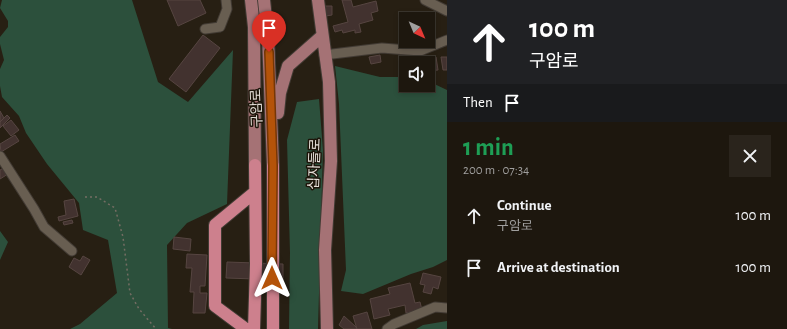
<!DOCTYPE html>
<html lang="en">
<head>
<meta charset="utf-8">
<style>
  body { margin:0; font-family:"Alegreya Sans","Noto Sans KR",sans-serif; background:#2a241c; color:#f1f3f6; height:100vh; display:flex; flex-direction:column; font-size:15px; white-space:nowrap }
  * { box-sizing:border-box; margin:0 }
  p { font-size:13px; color:#a09f9e }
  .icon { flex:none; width:22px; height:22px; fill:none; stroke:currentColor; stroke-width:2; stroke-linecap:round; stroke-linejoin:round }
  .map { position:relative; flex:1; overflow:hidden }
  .side { display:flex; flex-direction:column; background:#1d170e; width:340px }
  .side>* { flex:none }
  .top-card { background:#202124; color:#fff; overflow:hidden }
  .needle { width:26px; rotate:136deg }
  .buttons { position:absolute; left:399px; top:12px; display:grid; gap:8px }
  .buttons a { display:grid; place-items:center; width:36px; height:36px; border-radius:0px; background:#1d170e; box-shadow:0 2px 6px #0003,0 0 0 1px #3b362e; font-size:20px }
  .pin { position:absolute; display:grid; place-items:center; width:34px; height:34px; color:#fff; margin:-41px -17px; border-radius:50% 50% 50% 0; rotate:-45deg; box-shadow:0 0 4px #0007 }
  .pin .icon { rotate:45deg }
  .me { position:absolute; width:44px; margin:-22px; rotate:0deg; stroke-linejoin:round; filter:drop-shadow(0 0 3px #0008) }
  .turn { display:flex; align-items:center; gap:14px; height:84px; padding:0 16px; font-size:18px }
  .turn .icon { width:52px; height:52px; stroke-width:2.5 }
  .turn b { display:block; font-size:28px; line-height:34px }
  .then { display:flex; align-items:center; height:38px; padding:0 16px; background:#0003; gap:8px; font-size:15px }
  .round { display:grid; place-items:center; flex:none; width:42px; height:42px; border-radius:0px; background:#2a241c }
  .headline { display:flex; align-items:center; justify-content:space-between; height:68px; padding:0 16px }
  h1 { font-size:24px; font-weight:600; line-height:30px; color:#1e9e55 }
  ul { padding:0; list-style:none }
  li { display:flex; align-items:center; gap:12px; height:52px; padding:0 16px }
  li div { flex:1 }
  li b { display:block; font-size:15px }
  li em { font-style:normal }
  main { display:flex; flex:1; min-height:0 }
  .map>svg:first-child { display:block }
</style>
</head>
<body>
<main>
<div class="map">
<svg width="447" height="329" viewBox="0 0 447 329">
  <rect width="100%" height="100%" fill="#271f13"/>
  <path fill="#2c503c" d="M2 0H132L158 82 188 102 233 50 227 204 187 223 167 245 168 328 172 329H70L80 324 117 293 108 240 83 230 79 203 47 164 26 133 19 116 2 97 0 86V69L4 60 0 44V37L8 27V21L0 8Z
    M335 66 380 77H406V85H428V81L447 90V260L433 267 411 274 363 294 341 291 346 270 339 104Z
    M319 99 323 150 318 329H289L290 253 287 140 297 102Z
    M0 231 8 242 0 260Z
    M447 321V329H416L423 325Z"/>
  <path fill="#42322f" stroke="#564541" d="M167 0H200L206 13 178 26Z
    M342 0H351L353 7 376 1 378 11 371 13 373 20 359 24 361 32 355 33V30L343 33 342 30 335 32 333 26 348 22Z
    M325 6H332V15L326 16Z
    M203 35 220 48 186 92 169 79Z
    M380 55 381 62 371 64 369 57Z
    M436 57 438 70 429 71 428 58Z
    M441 57H447V70H443Z
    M0 111 4 118 0 122Z
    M7 115 10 118 0 128V122Z
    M11 120 19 130 11 136 3 126Z
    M15 135 19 141 1 152 0 144Z
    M4 168 8 174 0 179V170Z
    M74 199 78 216 59 221 58 217 66 215 64 201Z
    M72 220 73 223 64 225 63 222Z
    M174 237 191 239 190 251 173 249Z
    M187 254 207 255 205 286H200V293H207L205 313H193L194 292H190L192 268H186Z
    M83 256 90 260 81 275 69 267 74 258 80 261Z
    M227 262 283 264V280L226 278Z
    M423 273 441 277 438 289 433 287 431 294 423 292 425 285 420 284Z
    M410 283 415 303 420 302 422 310 406 313 405 305 388 309 390 315 374 319 370 299 390 294 388 288Z
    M367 312 372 329H357L353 316Z
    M344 316 356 327 357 329H344L339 325Z"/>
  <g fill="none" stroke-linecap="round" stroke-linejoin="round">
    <defs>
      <path id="minor" d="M425 0 447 11
        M205 29 220 27 227 9 226 0
        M324 55 382 48 420 51 447 40
        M0 156 34 209 44 227 72 251
        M387 329 394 324 435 307 447 308"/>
      <path id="major" d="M251 0 254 27 255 165
        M264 0 268 37 273 166
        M318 0 329 82 331 161 325 250 327 329
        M278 113 280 93 288 66 322 36"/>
      <path id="highway" d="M246 329 215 306V225L255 192
        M254 329 256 264 255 165
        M273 329V166"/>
    </defs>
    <use href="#minor" stroke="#423b34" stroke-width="11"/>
    <use href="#major" stroke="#423b34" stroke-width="14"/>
    <use href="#highway" stroke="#423b34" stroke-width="14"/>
    <path stroke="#746d63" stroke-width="1.5" stroke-dasharray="2 3" stroke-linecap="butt" d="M85 197H97L115 208 123 237 130 293 139 309 156 329"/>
    <use href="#minor" stroke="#685e51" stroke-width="9"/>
    <use href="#major" stroke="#a57275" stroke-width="12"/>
    <use href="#highway" stroke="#cd808d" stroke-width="12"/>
  </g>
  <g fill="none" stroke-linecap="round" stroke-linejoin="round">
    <defs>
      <path id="route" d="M269 52 273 166 272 278"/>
    </defs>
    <use href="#route" stroke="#753606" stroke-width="10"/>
    <use href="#route" stroke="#b45309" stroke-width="7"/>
  </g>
  <g text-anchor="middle" stroke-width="3" stroke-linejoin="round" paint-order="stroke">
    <g font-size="14" fill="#e4ded7" stroke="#1d150a">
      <text transform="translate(256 108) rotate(-92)" y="5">구암로</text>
      <text transform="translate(314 164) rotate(-88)" y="5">십자들로</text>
    </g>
  </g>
</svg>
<div class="buttons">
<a><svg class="needle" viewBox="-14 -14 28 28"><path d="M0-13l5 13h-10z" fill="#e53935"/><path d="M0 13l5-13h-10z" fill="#a09f9e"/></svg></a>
<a><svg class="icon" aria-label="sound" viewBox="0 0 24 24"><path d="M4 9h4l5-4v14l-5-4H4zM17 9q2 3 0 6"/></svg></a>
</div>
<div class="pin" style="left:269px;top:52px;background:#d93025"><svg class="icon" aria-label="arrive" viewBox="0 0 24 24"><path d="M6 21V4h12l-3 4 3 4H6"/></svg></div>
<svg class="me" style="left:272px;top:278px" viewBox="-20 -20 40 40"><path d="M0-17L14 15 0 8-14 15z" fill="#b45309" stroke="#fff" stroke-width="4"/></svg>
</div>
<section class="side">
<div class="top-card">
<div class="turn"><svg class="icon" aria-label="ahead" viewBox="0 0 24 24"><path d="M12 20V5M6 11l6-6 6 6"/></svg><div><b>100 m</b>구암로</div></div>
<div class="then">Then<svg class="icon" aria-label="arrive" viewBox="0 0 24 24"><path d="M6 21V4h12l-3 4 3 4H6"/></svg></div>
</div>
<div class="headline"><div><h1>1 min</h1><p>200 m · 07:34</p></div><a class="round"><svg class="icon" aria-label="close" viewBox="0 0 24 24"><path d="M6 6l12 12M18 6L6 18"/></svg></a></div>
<ul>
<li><svg class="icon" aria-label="ahead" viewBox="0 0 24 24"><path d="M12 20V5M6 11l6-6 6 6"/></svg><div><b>Continue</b><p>구암로</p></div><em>100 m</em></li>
<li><svg class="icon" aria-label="arrive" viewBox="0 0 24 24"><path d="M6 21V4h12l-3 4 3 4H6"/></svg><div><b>Arrive at destination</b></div><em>100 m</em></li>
</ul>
</section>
</main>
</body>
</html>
